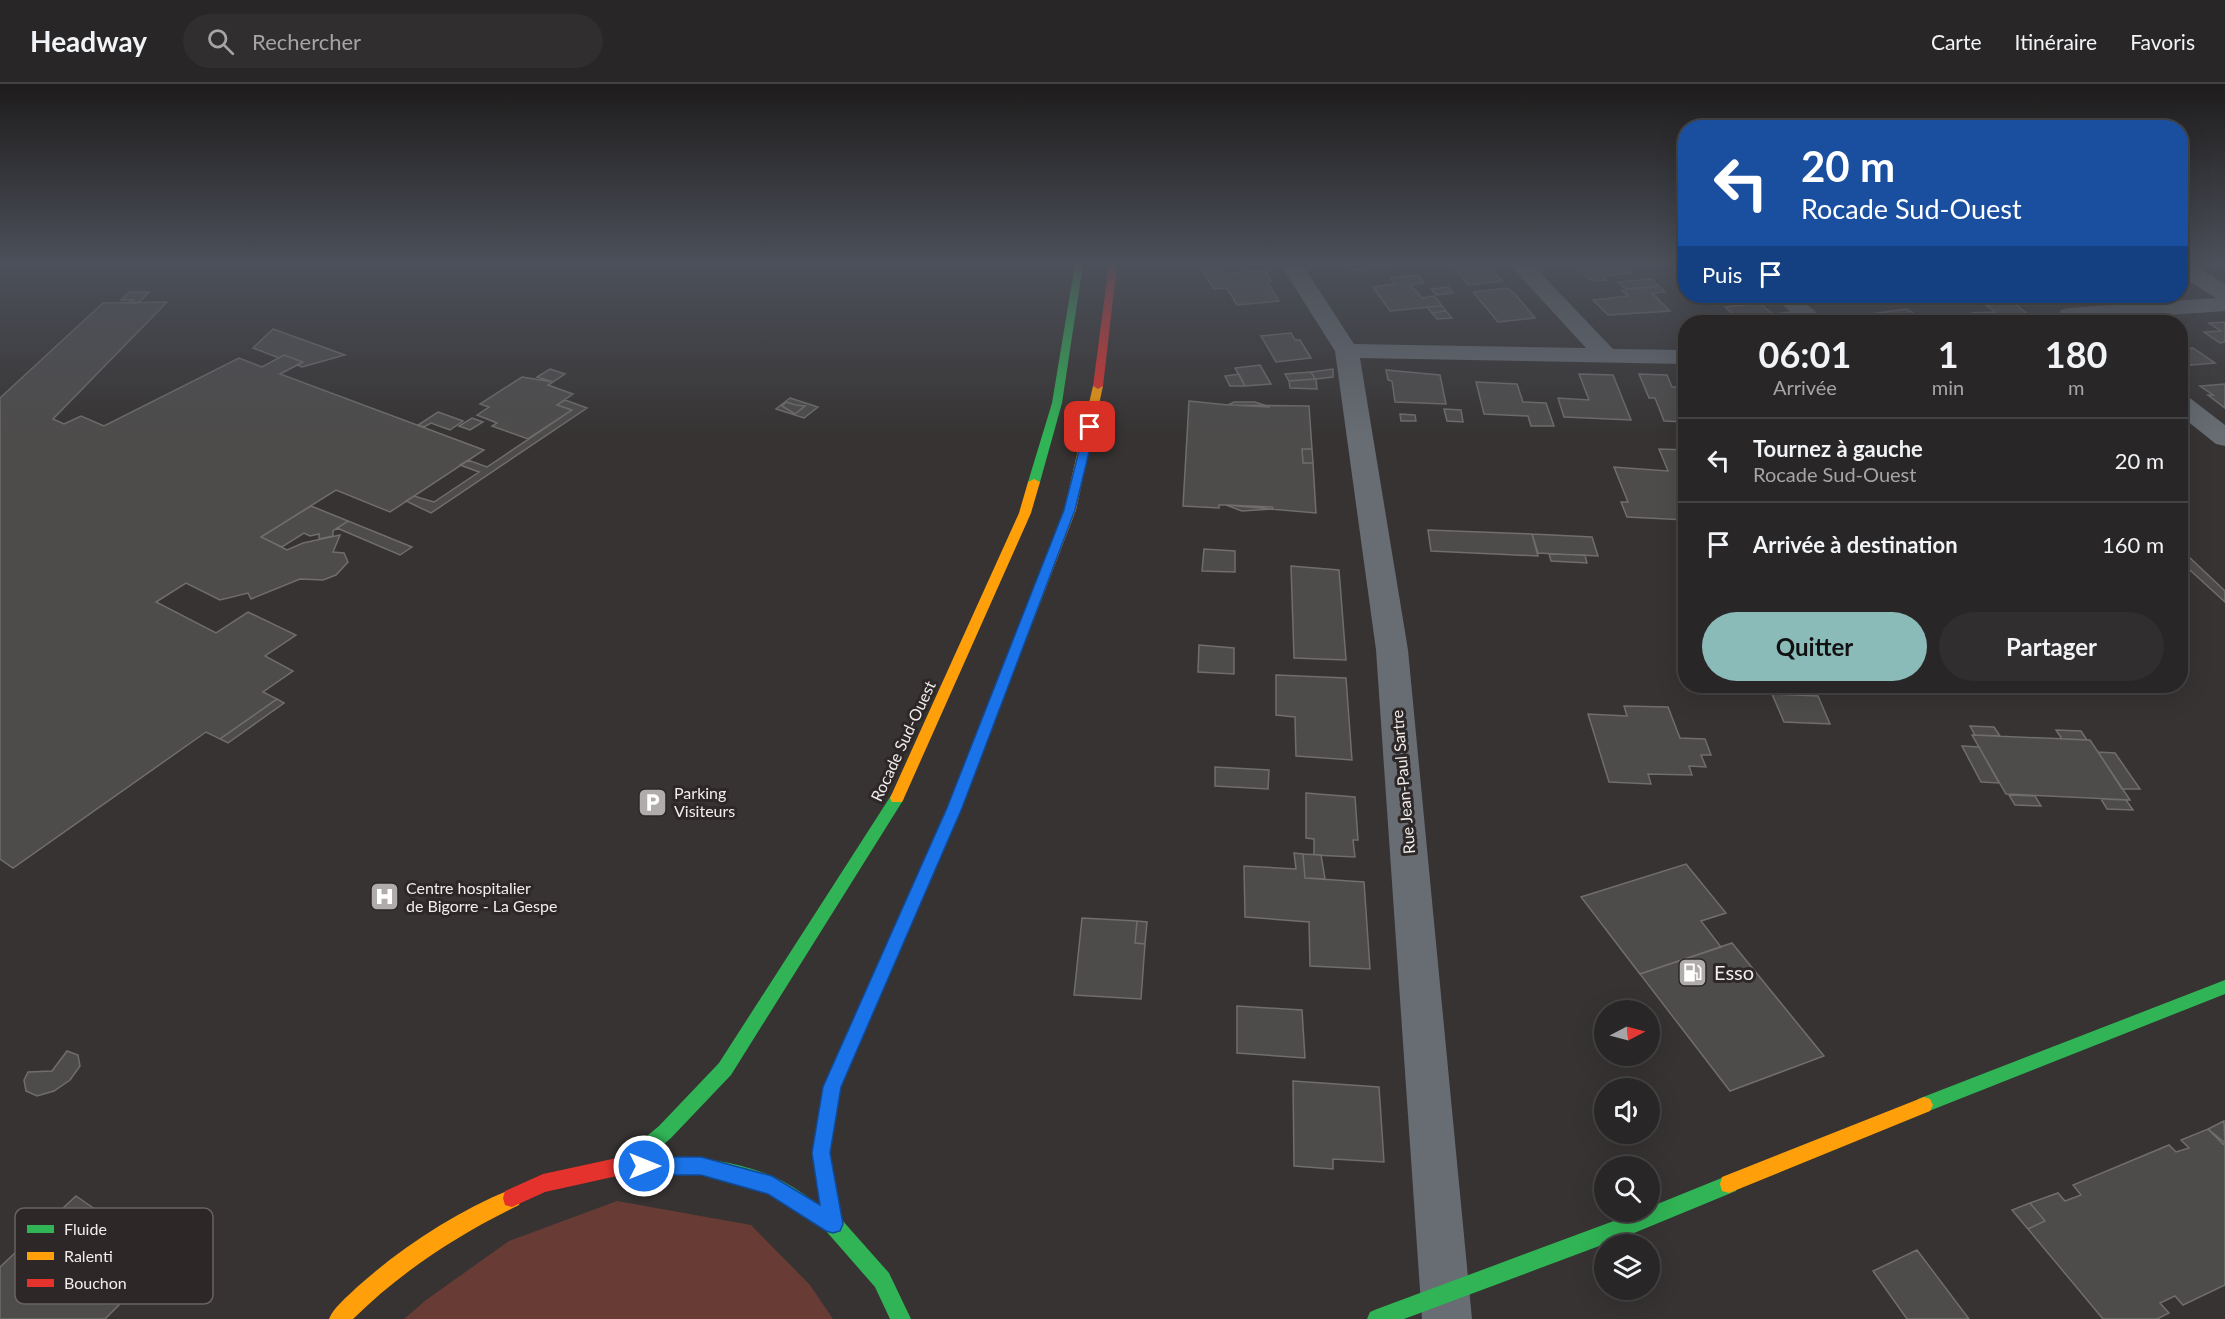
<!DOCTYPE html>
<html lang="fr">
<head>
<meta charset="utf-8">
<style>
  body { margin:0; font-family:Lato,sans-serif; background:#302e2e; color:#f1f3f6; height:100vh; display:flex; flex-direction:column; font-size:22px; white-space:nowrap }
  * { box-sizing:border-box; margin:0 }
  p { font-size:20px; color:#a5a5a7 }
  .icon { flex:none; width:33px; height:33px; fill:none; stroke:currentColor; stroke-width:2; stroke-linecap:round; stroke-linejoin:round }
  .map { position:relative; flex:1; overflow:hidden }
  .drawer { position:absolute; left:1678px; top:231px; width:510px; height:378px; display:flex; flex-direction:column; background:#282626; border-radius:24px; box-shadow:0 6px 24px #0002,0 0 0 2px #444343 }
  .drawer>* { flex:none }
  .top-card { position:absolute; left:1678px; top:36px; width:510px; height:183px; border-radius:24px; box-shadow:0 6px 24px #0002,0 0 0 2px #444343; background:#1a4fa0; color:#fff; overflow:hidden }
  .needle { width:39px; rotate:84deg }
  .buttons { position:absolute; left:1594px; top:916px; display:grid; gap:12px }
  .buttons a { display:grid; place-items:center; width:66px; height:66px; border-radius:50%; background:#282626; box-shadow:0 6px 24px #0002,0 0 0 2px #444343; font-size:30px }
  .pin { position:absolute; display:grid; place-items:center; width:51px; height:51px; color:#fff; margin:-26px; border-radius:12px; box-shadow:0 3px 9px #0006 }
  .me { position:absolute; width:66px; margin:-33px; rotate:90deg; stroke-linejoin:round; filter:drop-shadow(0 0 4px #0008) }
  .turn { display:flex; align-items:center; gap:21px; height:126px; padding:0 24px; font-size:27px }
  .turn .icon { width:78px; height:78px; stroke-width:2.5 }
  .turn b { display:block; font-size:42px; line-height:51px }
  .then { display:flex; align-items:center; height:57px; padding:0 24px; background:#0003; gap:12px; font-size:22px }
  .eta { display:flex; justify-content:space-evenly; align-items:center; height:102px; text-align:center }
  .eta b { font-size:36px; font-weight:700; line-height:42px }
  .action { display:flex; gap:12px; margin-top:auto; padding:12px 24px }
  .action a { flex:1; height:69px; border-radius:36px; background:#8bbbb9; color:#111; font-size:24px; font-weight:700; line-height:69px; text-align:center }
  .action a+a { background:#302e2e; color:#f1f3f6 }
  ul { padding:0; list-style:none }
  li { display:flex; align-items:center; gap:18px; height:84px; padding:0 24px; border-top:2px solid #444343 }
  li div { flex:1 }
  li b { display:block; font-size:22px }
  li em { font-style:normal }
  header { display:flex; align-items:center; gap:36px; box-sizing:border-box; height:84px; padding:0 30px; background:#282626; border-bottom:2px solid #444343 }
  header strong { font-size:28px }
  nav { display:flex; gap:33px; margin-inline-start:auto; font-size:21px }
  .search { width:420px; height:54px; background:#302e2e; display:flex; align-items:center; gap:15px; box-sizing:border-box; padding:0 21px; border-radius:33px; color:#a5a5a7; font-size:22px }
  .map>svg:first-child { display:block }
</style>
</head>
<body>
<header>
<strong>Headway</strong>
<div class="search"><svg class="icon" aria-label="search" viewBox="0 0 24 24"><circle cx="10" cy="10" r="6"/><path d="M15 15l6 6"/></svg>Rechercher</div>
<nav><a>Carte</a><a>Itinéraire</a><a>Favoris</a></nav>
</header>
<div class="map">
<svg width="2225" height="1235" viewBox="0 0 2225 1235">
  <rect width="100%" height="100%" fill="#363332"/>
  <path fill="#683c35" d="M617 1117 751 1141 810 1201 833 1235H404L426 1216 509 1157Z"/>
  <path fill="#4e4c4b" stroke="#706d6c" stroke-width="1.5" fill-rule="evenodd" d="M1348 180H1394L1395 182 1352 186Z
    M1451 180H1487L1502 197 1468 201Z
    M1574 180H1621L1631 189 1602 192 1606 196 1596 197 1588 194Z
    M1218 182 1224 190 1265 186 1271 197H1267L1279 217 1237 221 1227 204 1214 205 1201 184Z
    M1418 191 1424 199 1410 201 1422 214 1434 212 1442 222 1390 227 1373 203 1395 200 1390 194Z
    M1651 195 1659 202 1626 205 1618 198Z
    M1659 202 1665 208 1652 209 1670 227 1608 231 1593 216 1628 212 1622 206Z
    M1448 203 1453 209 1437 211 1431 205Z
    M1507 204 1515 210 1535 234 1498 238 1473 208Z
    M129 208H149L138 219H129L133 216H121Z
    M167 218 53 335 64 340 81 332 104 342 239 274 262 283 284 271 303 278 280 290 484 366 390 428 336 406 261 453 287 466 303 459 340 451 333 468 344 469 348 478 336 491 323 496 300 495 251 515 248 509 220 516 186 499 156 518 216 549 248 528 296 551 265 572 293 587 263 608 277 615 220 655 206 648 13 784 0 775V314L103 219Z
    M1759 219 1783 238H1743L1725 223Z
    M2014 219 2037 238H1983L1972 229 1995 228 1986 221Z
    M1442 222 1446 227 1432 229 1427 223Z
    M1907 225 1926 238H1882L1870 230Z
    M1446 227 1452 234 1437 235 1432 229Z
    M1790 228 1803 238H1783L1773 230Z
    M2225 238V258L2220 259 2204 248 2221 247 2209 239Z
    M273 245 345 271 302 283 297 281 303 278 284 271 279 274 253 264Z
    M1291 249 1295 256H1300L1311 274 1276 278 1261 252Z
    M2193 264 2215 279 2181 282V265Z
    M1260 281 1271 300 1245 302 1235 284Z
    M550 285 565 290 553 298 537 293Z
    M1333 285V293L1316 295 1317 305 1290 304 1289 297 1315 295 1311 288Z
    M1386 286 1440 291 1446 320 1395 318 1392 297 1388 296Z
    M1311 288 1315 295 1289 297 1285 290Z
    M1239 290 1245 302H1230L1225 292Z
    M1579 290 1613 291 1631 336 1564 333 1558 314 1589 316Z
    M1639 290 1667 291 1672 303H1686V338L1664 337 1655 314H1649Z
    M522 293 553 298 548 301 573 310 557 321 572 326 528 355 492 342 497 339 477 331 489 323 480 320Z
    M1476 298 1517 300 1523 318 1546 319 1554 342H1531L1528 332 1484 330Z
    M2225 300V324L2208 311H2213L2200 302Z
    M790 314 818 323 804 334 776 325ZM786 318 796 321 805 322 795 330 782 322Z
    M565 316 587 324 431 429 406 417 414 412 434 418 479 388 460 381 468 376 487 383 572 326 557 321Z
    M1189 317 1228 321 1309 322 1312 365H1302L1303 379H1313L1316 429 1226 421H1219V424L1183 422Z
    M786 318 796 321 805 322 795 330 782 322Z
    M1234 318H1255L1270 323 1228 321Z
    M1444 325 1461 326 1463 338 1447 337Z
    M438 328 463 337 450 346 431 339 424 343 418 341Z
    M1400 330 1415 331 1416 337H1401Z
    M472 334 483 338 470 346 459 342Z
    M1302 365H1312L1313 379H1303Z
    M1659 365 1686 366V436L1627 433 1621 418H1628L1614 383 1668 387Z
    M1226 421 1272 423 1273 425 1242 427Z
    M311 422 348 437 333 447V452L319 455V450L310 452 304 449 282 463 261 453Z
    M348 437 412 463 400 471 337 444Z
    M1428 446 1532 450 1538 472 1431 467Z
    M1532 450 1592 453 1598 472 1538 469Z
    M1204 465 1235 467V488L1202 487Z
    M1549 470 1585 471 1587 479 1551 477Z
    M2188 472 2225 507V518L2181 478V473Z
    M1291 482 1339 486 1346 576 1294 574Z
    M1199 561 1234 564V590L1198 588Z
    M1276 591 1346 594 1352 676 1296 672 1295 633 1276 631Z
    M1992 603 2054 602 2056 605Z
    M1772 610 1818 612 1830 640 1784 638Z
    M277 615 284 619 228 659 220 655Z
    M1624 622 1668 623 1680 654 1705 655 1711 671H1701L1706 683 1689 682 1692 691 1648 690 1651 700 1609 698 1588 630 1627 632Z
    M1970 642 1994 643 2000 652 1975 651Z
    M2056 646 2081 647 2087 656 2062 655Z
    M1972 651 2090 656 2130 716 2006 710Z
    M1962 662 1979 663 1999 699 1981 698Z
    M2098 668 2115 669 2140 705H2122Z
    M1215 683 1269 686 1268 705 1215 702Z
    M1306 709 1355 713 1358 756H1353L1355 773 1314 771V755L1306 754Z
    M2009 711 2035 712 2041 722 2015 721Z
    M2101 715 2126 716 2133 726 2107 725Z
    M1294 769 1303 770 1305 794 1364 798 1370 885 1310 882 1309 838 1245 833 1244 782 1296 785Z
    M1303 770 1321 771 1325 795 1305 794Z
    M1686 780 1726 829 1701 837 1721 863 1640 890 1581 813Z
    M1082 834 1137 837 1135 859 1145 860 1141 915 1074 911Z
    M1137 837 1147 838 1145 860 1135 859Z
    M1732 859 1824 972 1730 1007 1640 890Z
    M1237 922 1302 926 1305 974 1237 969Z
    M67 967 78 971 80 982 70 996 54 1007 37 1012 26 1007 24 996 28 988 52 987Z
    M1293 997 1379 1003 1384 1078 1333 1075V1085L1294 1082Z
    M2224 1037 2225 1059 2223 1060 2208 1045Z
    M2208 1045 2225 1059V1201L2183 1221 2175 1212 2160 1219 2169 1229 2157 1235H2103L2028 1145 2045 1137 2030 1119 2058 1109 2065 1117 2081 1111 2073 1101 2169 1061 2176 1068 2189 1064 2181 1056Z
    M76 1112 166 1174 105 1235H0V1183Z
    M2030 1119 2045 1137 2028 1145 2012 1126Z
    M1917 1166 1969 1235H1907L1873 1187Z"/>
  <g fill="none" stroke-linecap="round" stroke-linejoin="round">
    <path fill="#676d73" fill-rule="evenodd" d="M1280 180H1302L1354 260 1586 264 1509 180H1532L1613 265 1686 266V280L1360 274 1408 566 1472 1235H1422L1376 566 1335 267Z
      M2181 180H2192L2225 200V227L2089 237V238H2064L2058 231 2061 226 2069 224 2216 214 2181 192Z
      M1773 212H1797L1828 238H1802Z
      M2181 311 2190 314 2225 341V362L2216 360 2181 332Z"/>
    <path fill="#30b455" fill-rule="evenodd" d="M1075 180H1083L1062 319 1040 398 1034 401 1028 398 1052 319Z
      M1030 526 1036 530 961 724 841 1003 830 1069 842 1136 889 1189 911 1235H890L875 1203 826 1147 768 1109 701 1091H673L666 1088 664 1082 666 1076C688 1067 754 1083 776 1094 792 1101 806 1112 820 1121L812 1069 823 1003 947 724 1024 530Z
      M897 708 902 710 904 714 902 718 731 991 671 1054 633 1087 626 1090 619 1087 617 1081 619 1075 659 1042 719 979 892 710Z
      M2225 896V910L1924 1029 1918 1027 1915 1021 1918 1015Z
      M1729 1091 1736 1093 1738 1100 1736 1107 1634 1149 1404 1235H1367L1370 1228 1377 1225 1638 1128H1650V1123Z"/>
    <path fill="#ff9f0a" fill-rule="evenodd" d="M1098 299 1103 302 1076 426 1036 530 1034 533H1026L1024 530 1064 426 1093 302Z
      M1034 395 1040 398 1031 429 904 714 902 718H892L890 714 1019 429 1028 398Z
      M1924 1013 1930 1015 1933 1021 1930 1027 1729 1109 1722 1107 1720 1100 1722 1093Z
      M512 1105 519 1107 521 1114 519 1121C457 1151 402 1187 353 1235H329C334 1223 347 1213 356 1204 402 1163 455 1128 512 1105Z"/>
    <path fill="#e5322d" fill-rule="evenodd" d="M1109 180H1117L1103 302 1098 305 1093 302Z
      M626 1072 673 1073 680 1076 682 1082 680 1088 673 1091 626 1090 545 1108 512 1123 505 1121 503 1114 505 1107 543 1090Z"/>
  </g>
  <linearGradient id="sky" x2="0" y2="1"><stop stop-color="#1e1c1c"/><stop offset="0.51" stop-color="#4c505a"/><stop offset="1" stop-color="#4c505a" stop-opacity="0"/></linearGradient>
  <rect width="2225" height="353" fill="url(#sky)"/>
  <path fill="#1a73e8" stroke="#114b97" stroke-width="1.5" d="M1090 340 1095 343 1075 426 962 724 841 1003 830 1069 843 1140 840 1147 833 1149 826 1147 768 1110 701 1091H644L638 1088 635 1082 638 1075 644 1073H701L772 1092 820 1121 812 1069 823 1003 947 724 1064 426 1085 343Z"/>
  <defs>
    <symbol id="parking-square" viewBox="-11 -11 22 22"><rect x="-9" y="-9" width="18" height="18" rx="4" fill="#b0acab" stroke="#2d2827"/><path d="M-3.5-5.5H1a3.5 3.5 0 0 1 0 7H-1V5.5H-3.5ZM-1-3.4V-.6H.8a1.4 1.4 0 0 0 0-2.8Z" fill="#fff"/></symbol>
    <symbol id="hospital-square" viewBox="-11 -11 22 22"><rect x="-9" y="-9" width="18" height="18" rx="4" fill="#b0acab" stroke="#2d2827"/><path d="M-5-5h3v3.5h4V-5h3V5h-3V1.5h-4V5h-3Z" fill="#fff"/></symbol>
    <symbol id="fuel-square" viewBox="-11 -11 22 22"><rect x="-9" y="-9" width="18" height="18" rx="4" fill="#b0acab" stroke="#2d2827"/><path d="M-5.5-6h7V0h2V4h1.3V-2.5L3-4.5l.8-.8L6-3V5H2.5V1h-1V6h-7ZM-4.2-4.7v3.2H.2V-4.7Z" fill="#fff"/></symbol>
  </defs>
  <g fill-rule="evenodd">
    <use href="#parking-square" x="636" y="702" width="33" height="33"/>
    <use href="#hospital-square" x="368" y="796" width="33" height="33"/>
    <use href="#fuel-square" x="1676" y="872" width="33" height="33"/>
  </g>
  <g text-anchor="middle" stroke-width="6" stroke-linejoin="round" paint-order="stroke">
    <g font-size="16" fill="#f1edec" stroke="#2d2827">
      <text transform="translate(903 657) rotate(-65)" y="6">Rocade Sud-Ouest</text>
      <text transform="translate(1403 698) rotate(-95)" y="6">Rue Jean-Paul Sartre</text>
    </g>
    <g font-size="16" fill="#f1edec" stroke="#2d2827" text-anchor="start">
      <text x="674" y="715">Parking<tspan x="674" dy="18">Visiteurs</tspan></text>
      <text x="406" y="810">Centre hospitalier<tspan x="406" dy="18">de Bigorre - La Gespe</tspan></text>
    </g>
    <g font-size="20" fill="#f1edec" stroke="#2d2827" text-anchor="start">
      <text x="1714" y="896">Esso</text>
    </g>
  </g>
  <rect x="15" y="1124" width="198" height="96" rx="9" fill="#2d2827" stroke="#686362" stroke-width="1.5"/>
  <rect x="27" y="1141" width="27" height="8" fill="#30b455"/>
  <rect x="27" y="1168" width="27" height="8" fill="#ff9f0a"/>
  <rect x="27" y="1195" width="27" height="8" fill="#e5322d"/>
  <g font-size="16" fill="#f1edec">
    <text x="64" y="1151">Fluide</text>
    <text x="64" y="1178">Ralenti</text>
    <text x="64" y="1205">Bouchon</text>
  </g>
</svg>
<div class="buttons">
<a><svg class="needle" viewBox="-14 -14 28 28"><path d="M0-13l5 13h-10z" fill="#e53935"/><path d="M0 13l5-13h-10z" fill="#a5a5a7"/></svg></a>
<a><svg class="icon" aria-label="sound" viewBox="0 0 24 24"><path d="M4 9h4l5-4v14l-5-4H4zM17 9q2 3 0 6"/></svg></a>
<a><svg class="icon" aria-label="search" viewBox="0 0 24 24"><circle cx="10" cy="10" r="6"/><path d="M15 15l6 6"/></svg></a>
<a><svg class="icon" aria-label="layers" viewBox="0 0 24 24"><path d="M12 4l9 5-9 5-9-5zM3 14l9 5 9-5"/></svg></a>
</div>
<div class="pin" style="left:1090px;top:343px;background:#d93025"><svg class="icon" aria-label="arrive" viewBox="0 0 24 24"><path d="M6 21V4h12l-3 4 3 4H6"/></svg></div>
<svg class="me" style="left:644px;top:1082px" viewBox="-20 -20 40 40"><circle r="17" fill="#1a73e8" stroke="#fff" stroke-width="3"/><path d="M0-11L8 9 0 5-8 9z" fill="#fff"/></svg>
<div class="top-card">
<div class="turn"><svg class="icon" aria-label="left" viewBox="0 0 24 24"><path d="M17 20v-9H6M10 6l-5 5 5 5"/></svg><div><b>20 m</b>Rocade Sud-Ouest</div></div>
<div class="then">Puis<svg class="icon" aria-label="arrive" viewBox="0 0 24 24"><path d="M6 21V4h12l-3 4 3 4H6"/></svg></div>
</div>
<section class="drawer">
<div class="eta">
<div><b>06:01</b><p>Arrivée</p></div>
<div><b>1</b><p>min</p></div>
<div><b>180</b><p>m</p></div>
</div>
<ul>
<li><svg class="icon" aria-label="left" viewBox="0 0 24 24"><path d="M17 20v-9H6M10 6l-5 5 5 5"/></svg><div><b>Tournez à gauche</b><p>Rocade Sud-Ouest</p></div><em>20 m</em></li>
<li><svg class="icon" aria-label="arrive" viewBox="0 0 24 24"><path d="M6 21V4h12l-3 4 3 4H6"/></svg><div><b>Arrivée à destination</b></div><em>160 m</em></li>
</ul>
<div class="action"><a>Quitter</a><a>Partager</a></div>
</section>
</div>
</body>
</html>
